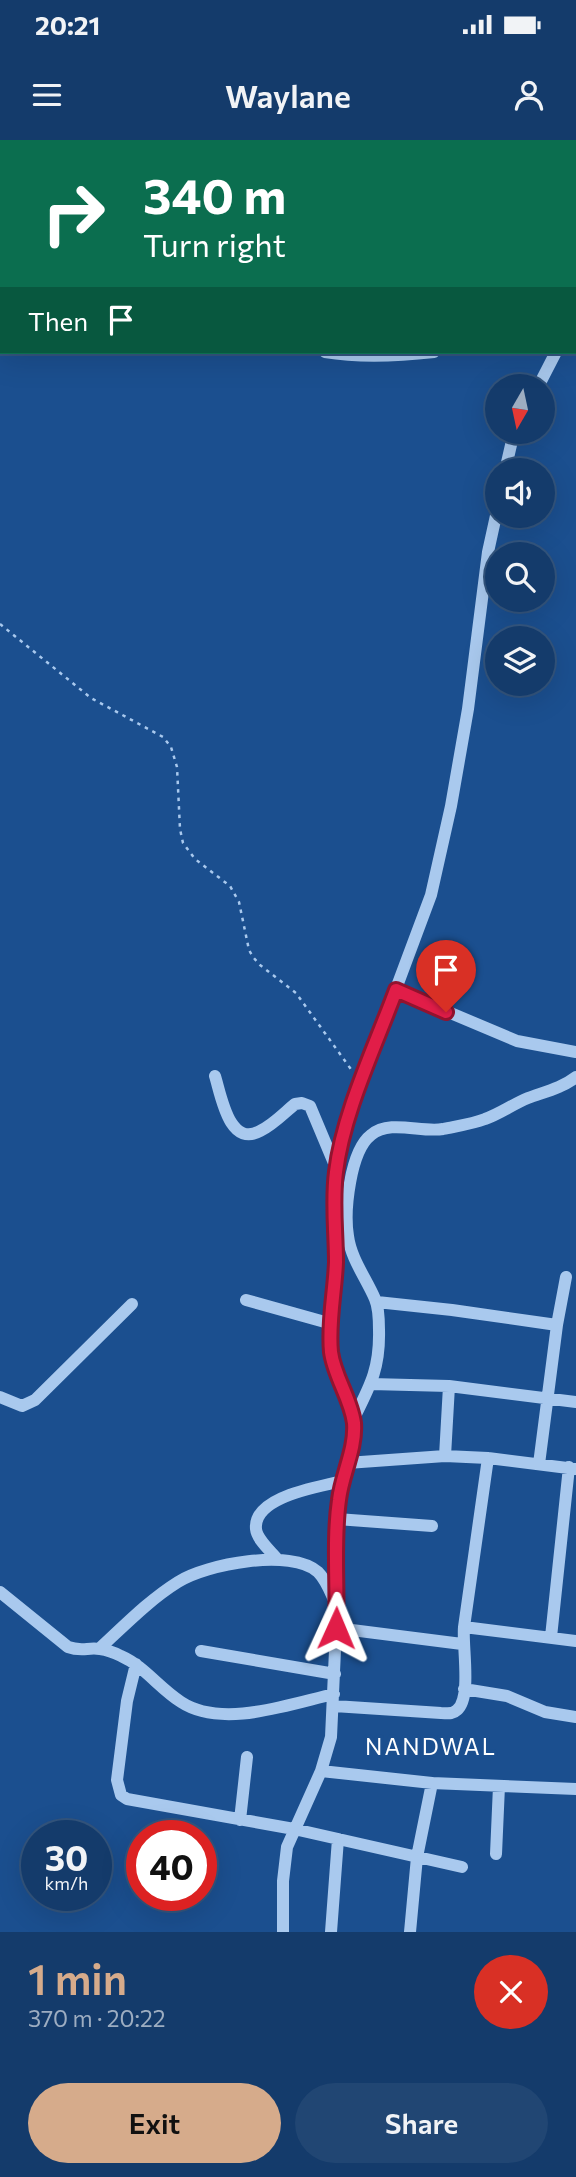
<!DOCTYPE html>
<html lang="en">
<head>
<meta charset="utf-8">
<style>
  body { margin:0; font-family:Commissioner,sans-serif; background:#214673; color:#f1f3f6; height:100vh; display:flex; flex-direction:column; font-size:26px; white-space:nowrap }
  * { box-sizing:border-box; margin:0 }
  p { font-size:23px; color:#9dadc1 }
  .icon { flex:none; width:38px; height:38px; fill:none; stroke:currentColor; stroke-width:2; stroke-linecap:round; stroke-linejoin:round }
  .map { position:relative; height:1792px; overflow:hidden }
  .details { display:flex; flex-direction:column; background:#143b6b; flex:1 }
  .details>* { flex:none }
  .banner { position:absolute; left:0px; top:0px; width:578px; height:214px; box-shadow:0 7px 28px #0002,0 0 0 2px #33557e; background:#0b6e4f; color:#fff; overflow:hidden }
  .needle { width:46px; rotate:189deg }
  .fabs { position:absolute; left:485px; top:234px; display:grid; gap:14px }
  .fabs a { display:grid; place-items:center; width:70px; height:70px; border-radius:50%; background:#143b6b; box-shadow:0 7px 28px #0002,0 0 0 2px #33557e; font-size:35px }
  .speed { position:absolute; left:21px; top:1680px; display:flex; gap:14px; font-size:35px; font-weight:700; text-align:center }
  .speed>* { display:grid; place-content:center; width:91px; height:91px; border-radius:50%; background:#143b6b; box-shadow:0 7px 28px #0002,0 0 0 2px #33557e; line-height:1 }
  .speed small { font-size:18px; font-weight:400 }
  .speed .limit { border:10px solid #d22; background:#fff; color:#111 }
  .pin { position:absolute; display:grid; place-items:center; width:60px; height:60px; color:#fff; margin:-72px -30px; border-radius:50% 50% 50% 0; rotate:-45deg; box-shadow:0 0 7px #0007 }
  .pin .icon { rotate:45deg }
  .me { position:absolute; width:77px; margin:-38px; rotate:1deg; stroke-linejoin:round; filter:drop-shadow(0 0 5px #0008) }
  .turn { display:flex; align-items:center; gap:24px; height:147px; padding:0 28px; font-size:32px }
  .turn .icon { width:91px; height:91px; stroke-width:2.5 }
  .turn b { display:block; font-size:49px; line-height:60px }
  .then { display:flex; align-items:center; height:66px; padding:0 28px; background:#0003; gap:14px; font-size:26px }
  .round { display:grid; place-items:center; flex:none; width:74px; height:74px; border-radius:37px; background:#214673 }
  .overview { display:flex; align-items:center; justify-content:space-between; height:119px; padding:0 28px }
  h1 { font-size:42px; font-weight:600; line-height:52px; color:#d6ab8b }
  .action { display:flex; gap:14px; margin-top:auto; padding:14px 28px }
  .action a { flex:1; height:80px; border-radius:42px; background:#d6ab8b; color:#111; font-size:28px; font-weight:600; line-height:80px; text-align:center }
  .action a+a { background:#214673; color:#f1f3f6 }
  .status { display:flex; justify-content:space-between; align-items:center; height:49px; padding:0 35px; background:#143b6b; direction:ltr }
  .status svg { height:19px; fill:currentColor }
  header { display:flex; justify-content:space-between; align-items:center; height:91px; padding:0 28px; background:#143b6b; font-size:32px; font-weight:600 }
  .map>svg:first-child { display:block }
</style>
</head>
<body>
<div class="status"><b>20:21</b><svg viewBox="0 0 49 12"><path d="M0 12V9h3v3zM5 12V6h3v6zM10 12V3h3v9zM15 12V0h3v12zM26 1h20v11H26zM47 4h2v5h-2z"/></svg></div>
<header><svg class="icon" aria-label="menu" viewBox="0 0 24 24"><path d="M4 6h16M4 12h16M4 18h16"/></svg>Waylane<svg class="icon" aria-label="person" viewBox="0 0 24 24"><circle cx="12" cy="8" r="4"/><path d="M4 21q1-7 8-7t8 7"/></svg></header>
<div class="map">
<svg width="576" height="1792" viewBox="0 0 576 1792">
  <rect width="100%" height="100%" fill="#1b4f8f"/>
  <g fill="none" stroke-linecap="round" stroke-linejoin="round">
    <path stroke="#a9c9ee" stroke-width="2.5" stroke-dasharray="3.5 5" stroke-linecap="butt" d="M0 484 91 558 163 597 171 607 177 627 180 689 183 703 195 719 230 746 239 762 249 810 253 817 260 825 296 853 353 932"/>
    <path stroke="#a9c9ee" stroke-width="12" d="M0 55 2 57
      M325 212C361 218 398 216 434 212
      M538 247 556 212
      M505 331 514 292
      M396 850 517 901 576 912
      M215 936C221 955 229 1008 260 991 273 985 284 973 295 964L302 963 310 966 336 1028
      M246 1160 332 1184
      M377 1162 452 1170 557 1185
      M371 1244 449 1246 576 1262
      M0 1257 22 1266 35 1260 132 1164
      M353 1280C370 1246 380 1229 379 1190 379 1180 379 1168 375 1159 366 1138 351 1119 348 1096 344 1071 350 1011 371 995 390 979 421 993 443 989 457 986 472 984 485 979 500 974 513 964 528 958 544 952 562 948 576 937
      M445 1316 449 1246
      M347 1323 445 1316 488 1318 576 1329
      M539 1324 557 1185 566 1137
      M337 1379 432 1386
      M278 1420C272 1412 257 1400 256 1389 253 1356 320 1347 342 1341
      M0 1452 68 1507C82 1512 88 1507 100 1509 107 1510 115 1513 121 1516 144 1526 159 1548 181 1562 222 1589 290 1564 334 1554
      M464 1487 576 1501
      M336 1488 462 1504
      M551 1497 569 1327
      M99 1509C124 1486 149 1460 178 1442 206 1424 291 1408 318 1432 326 1440 330 1451 334 1460
      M201 1511 335 1534
      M136 1524 127 1561 117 1640 121 1655 127 1659 294 1689 462 1727
      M464 1549 507 1556 545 1572 576 1577
      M334 1566 441 1573C447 1573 452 1575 457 1570 472 1558 462 1505 464 1487L488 1318
      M321 1631 432 1643 576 1649
      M240 1680 247 1617
      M496 1714 499 1646
      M283 1792V1741L287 1707 321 1631 331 1597 337 1467V1379L342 1341 351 1314 353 1296V1280L334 1227 331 1211 336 1121 334 1058 336 1029 356 956 431 755 451 666 468 569 488 412 497 371
      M331 1792 338 1699
      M410 1792 417 1717 432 1643"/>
  </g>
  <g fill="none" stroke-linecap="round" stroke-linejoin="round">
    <defs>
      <path id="route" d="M336 1488C338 1445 333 1402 339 1360 342 1334 356 1309 354 1283 351 1259 334 1236 331 1212 328 1182 335 1151 336 1122 336 1092 332 1062 336 1032 343 973 375 907 396 850L446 872"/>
    </defs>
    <use href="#route" stroke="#92132f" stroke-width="18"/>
    <use href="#route" stroke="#e11d48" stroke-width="12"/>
  </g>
  <g text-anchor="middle" stroke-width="7" stroke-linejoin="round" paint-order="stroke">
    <g font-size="23" letter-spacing="2" fill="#fff" stroke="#1b4f8f">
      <text x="431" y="1615">NANDWAL</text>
    </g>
  </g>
</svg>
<div class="fabs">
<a><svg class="needle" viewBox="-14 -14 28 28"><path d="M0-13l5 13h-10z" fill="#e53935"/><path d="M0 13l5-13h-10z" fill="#9dadc1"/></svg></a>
<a><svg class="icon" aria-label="sound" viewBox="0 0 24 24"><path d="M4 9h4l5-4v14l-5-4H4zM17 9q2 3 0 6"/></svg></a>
<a><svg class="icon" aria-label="search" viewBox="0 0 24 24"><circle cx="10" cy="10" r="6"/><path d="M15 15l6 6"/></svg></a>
<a><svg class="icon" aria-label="layers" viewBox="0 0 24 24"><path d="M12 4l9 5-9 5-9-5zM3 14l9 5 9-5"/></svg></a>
</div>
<div class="speed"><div>30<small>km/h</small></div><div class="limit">40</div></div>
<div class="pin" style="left:446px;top:872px;background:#d93025"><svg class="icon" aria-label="arrive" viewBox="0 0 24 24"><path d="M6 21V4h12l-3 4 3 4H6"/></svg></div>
<svg class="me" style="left:336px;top:1488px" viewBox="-20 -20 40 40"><path d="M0-17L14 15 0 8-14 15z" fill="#e11d48" stroke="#fff" stroke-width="4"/></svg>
<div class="banner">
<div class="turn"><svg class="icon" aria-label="right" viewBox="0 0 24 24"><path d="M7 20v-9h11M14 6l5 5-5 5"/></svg><div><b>340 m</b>Turn right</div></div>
<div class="then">Then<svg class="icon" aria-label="arrive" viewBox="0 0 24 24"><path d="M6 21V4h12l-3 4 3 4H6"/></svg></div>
</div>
</div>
<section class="details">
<div class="overview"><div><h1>1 min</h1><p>370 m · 20:22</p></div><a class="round" style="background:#d93025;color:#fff"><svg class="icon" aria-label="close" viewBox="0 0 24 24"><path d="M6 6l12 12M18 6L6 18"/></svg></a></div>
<div class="action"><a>Exit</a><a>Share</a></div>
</section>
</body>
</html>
